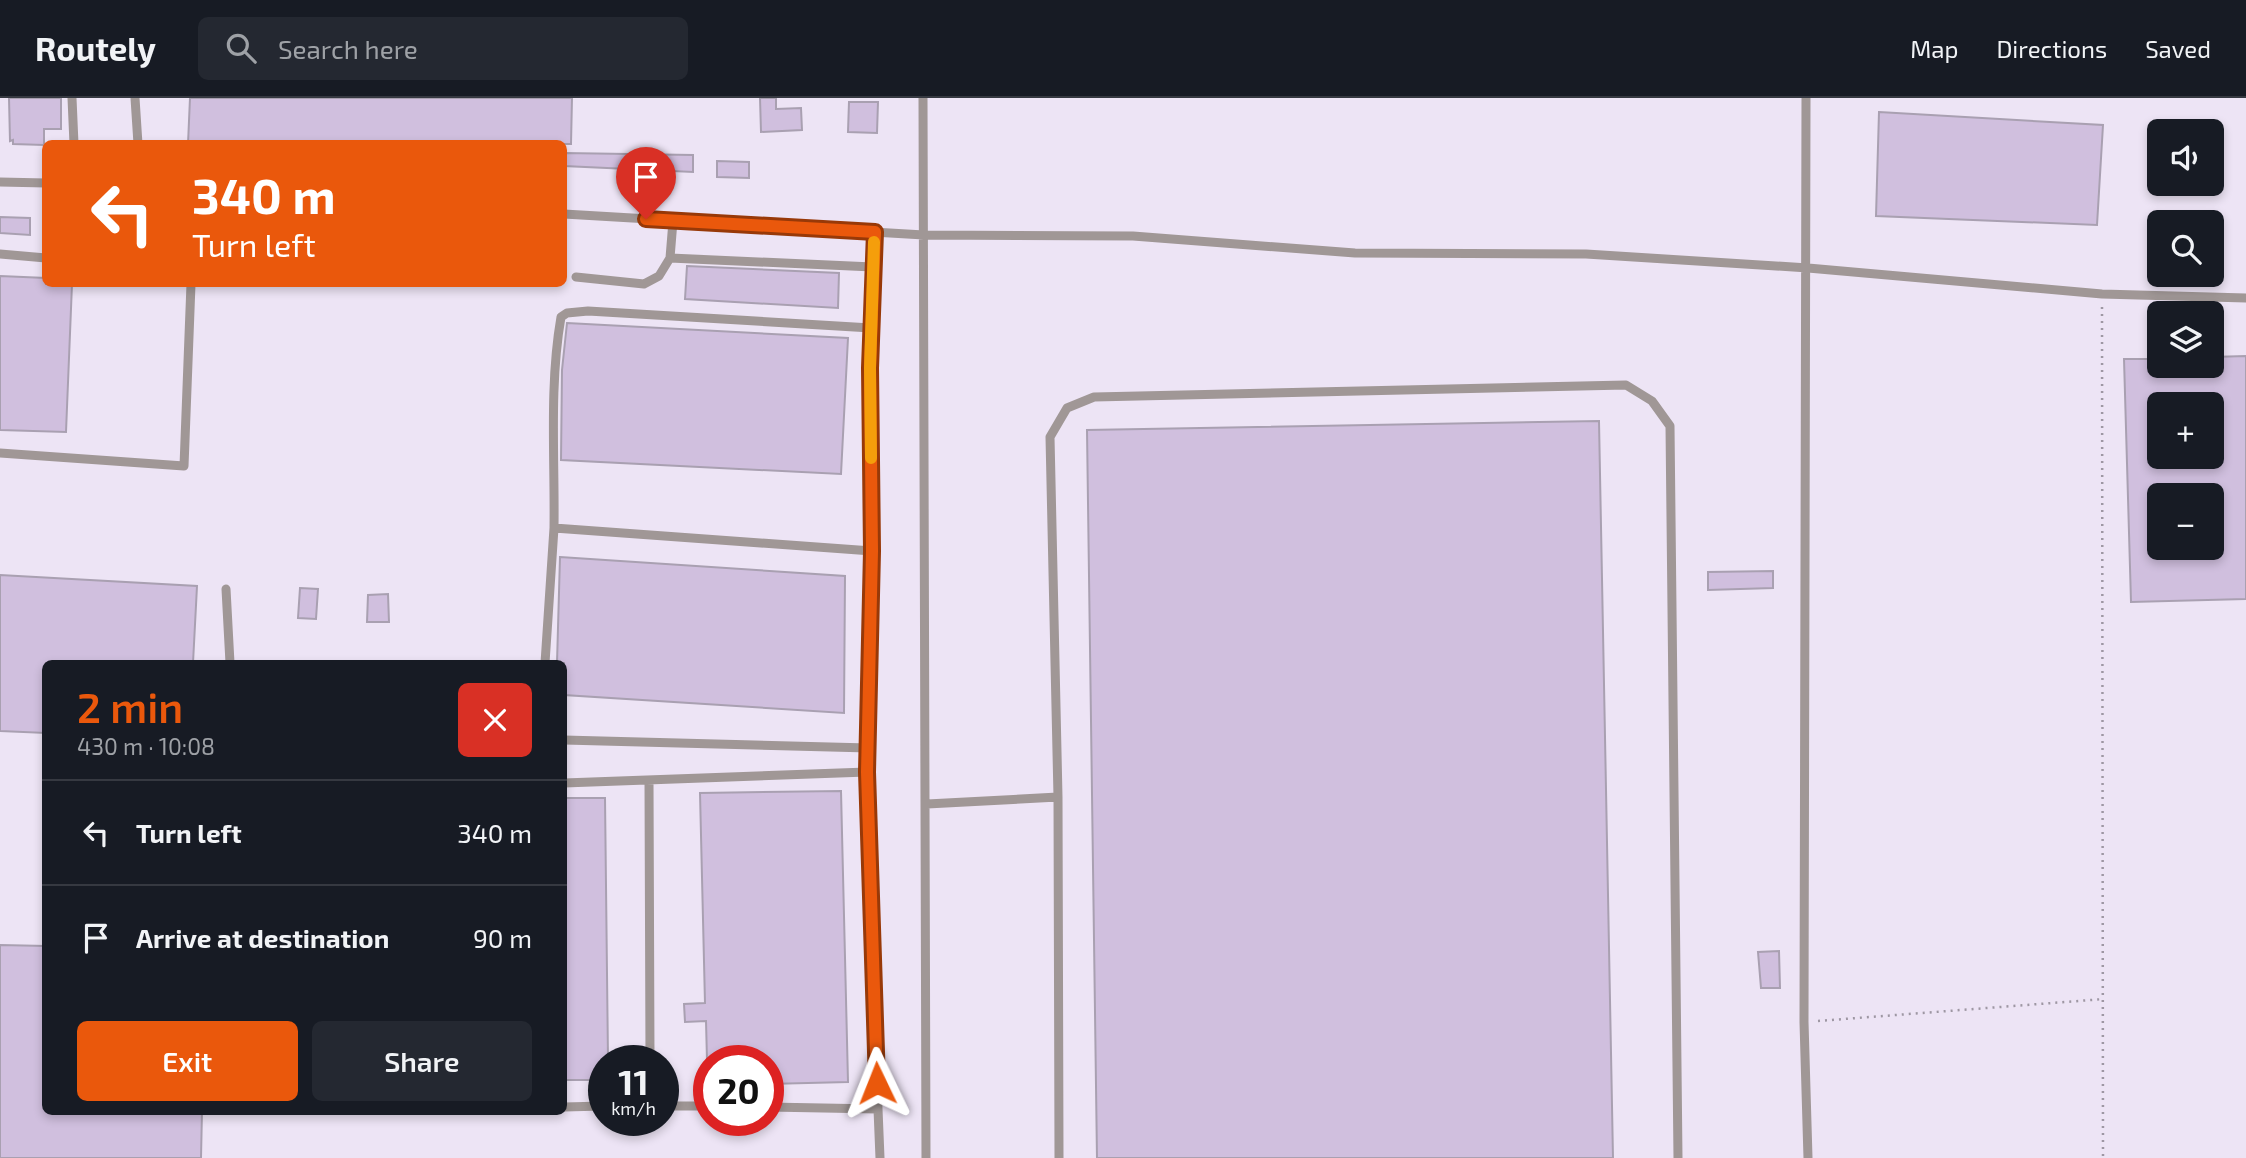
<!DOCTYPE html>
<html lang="en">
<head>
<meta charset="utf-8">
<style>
  body { margin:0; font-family:"Exo 2",sans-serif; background:#242831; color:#f1f3f6; height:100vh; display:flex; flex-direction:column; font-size:26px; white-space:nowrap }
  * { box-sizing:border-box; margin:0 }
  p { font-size:23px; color:#9ea1a6 }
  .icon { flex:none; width:38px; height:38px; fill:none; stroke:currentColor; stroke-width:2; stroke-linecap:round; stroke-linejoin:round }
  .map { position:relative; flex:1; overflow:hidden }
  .sheet { position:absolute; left:42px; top:562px; width:525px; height:455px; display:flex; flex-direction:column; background:#171b24; border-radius:10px; box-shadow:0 4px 10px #0003 }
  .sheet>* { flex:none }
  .hud { position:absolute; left:42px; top:42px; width:525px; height:147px; border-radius:10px; box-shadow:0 4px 10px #0003; background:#ea580c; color:#fff; overflow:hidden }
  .tools { position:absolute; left:2147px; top:21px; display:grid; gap:14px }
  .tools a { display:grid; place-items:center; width:77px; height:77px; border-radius:10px; background:#171b24; box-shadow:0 4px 10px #0003; font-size:35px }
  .speed { position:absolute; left:588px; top:947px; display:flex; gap:14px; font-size:35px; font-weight:700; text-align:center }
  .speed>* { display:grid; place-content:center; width:91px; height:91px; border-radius:50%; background:#171b24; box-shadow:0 4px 10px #0003; line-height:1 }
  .speed small { font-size:18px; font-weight:400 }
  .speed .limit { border:10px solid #d22; background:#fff; color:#111 }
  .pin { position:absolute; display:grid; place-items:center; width:60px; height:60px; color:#fff; margin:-72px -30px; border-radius:50% 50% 50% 0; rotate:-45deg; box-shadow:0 0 7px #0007 }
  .pin .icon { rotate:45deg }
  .me { position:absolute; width:77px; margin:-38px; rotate:358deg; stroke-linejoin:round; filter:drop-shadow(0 0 5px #0008) }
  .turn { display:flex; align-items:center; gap:24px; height:147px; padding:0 35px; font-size:32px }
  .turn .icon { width:91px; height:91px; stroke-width:2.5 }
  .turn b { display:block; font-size:49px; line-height:60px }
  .round { display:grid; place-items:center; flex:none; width:74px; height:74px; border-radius:10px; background:#242831 }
  .headline { display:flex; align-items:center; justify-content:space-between; height:119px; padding:0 35px }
  h1 { font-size:42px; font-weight:600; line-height:52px; color:#ea580c }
  .button { display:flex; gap:14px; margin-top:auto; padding:14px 35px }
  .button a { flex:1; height:80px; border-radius:10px; background:#ea580c; color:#fff; font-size:28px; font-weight:600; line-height:80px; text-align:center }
  .button a+a { background:#242831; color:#f1f3f6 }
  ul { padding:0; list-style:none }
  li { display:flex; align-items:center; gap:21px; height:105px; padding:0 35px; border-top:2px solid #363941 }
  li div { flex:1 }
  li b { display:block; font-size:26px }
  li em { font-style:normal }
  header { display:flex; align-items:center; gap:42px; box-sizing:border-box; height:98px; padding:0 35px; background:#171b24; border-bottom:2px solid #363941 }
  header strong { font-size:33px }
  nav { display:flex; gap:38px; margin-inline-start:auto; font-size:24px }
  .search { width:490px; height:63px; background:#242831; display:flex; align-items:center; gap:18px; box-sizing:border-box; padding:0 24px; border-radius:10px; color:#9ea1a6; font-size:26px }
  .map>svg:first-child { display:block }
</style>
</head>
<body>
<header>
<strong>Routely</strong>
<div class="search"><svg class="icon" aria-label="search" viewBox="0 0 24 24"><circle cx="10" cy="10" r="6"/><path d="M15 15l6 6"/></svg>Search here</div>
<nav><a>Map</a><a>Directions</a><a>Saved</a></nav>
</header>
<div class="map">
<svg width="2246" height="1060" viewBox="0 0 2246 1060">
  <rect width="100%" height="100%" fill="#ede4f5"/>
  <path fill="#d0bfde" stroke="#a9a0b1" stroke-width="2" fill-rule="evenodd" d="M9 0H61V31H44V47L13 46V42L10 43Z
    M190 0H572L571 46H188Z
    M760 0H776V11L801 10 802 32 761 34Z
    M849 4H878L877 35 848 34Z
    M1879 14 2103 27 2097 127 1876 118Z
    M564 55 693 57V74L564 68Z
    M717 63 749 64V80L717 79Z
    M0 119 30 120V137L0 135Z
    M687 168 839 175 838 210 685 201Z
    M0 178 46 180V186H72L66 334 0 332Z
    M567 225 848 240 841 376 561 362 562 272Z
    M2246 258V501L2131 504 2124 261H2160V268H2212V259ZM2160 306H2212V359H2160ZM2160 397H2212V450H2160Z
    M1599 323 1613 1060H1097L1087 332Z
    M560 459 845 478 844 615 564 597V565H557Z
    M1773 473V490L1708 492V474Z
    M0 477 197 488 193 565H46V635L0 633Z
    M300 490 318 491 316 521 298 520Z
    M388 496 389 524H367L368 497Z
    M841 693 848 984 768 986V962H707L706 923 685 924 684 906 705 905 700 695Z
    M564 700H605L608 962H604V982H564Z
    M0 847 46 848V1013H202L201 1060H0Z
    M1779 853 1780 890H1761L1758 854Z"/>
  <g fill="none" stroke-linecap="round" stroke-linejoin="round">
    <path stroke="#9e97a3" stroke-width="2.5" stroke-dasharray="2 5" stroke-linecap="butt" d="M2102 209 2103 1060
      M1818 923 2104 901"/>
    <path stroke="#a09796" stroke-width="9" d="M72 0 74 46
      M135 0 138 46
      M923 0 926 1060
      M1806 0 1804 924 1808 1060
      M0 84 46 85
      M564 116 924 137 1133 138 1355 155 1586 156 1808 170 2102 196 2246 200
      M673 123 670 160 873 169
      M0 156 46 160
      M576 179 644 186 659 178 670 160
      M0 355 184 368 191 186
      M554 430C555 361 549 288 561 219L567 215 588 213 871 230
      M226 491 230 565
      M545 565 554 430 872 453
      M564 642 869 650
      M867 674C882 494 864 313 875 134
      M649 684 650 962
      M564 685 867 674 878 1011 768 1009
      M1058 699 1059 1060
      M927 706 1058 699 1050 339 1067 310 1094 299 1626 287 1652 303 1670 328 1678 1060
      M663 1008H709
      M564 1009 604 1008
      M878 1011 880 1060"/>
  </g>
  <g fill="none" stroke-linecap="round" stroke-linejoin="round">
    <defs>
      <path id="route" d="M646 121 875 134 870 270 872 453 867 674 877 985"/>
    </defs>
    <use href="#route" stroke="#983908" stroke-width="18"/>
    <use href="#route" stroke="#ea580c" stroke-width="12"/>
    <path stroke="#f59e0b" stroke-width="12" d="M871 360 870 270 874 144"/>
  </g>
</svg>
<div class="tools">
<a><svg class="icon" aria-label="sound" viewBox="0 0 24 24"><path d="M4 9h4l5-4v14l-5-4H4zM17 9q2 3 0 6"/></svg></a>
<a><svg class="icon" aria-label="search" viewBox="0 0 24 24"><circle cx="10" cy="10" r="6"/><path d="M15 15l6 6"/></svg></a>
<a><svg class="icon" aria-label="layers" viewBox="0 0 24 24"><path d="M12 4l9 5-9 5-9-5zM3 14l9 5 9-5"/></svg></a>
<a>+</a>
<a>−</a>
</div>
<div class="speed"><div>11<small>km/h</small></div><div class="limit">20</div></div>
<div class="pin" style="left:646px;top:121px;background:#d93025"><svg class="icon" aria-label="arrive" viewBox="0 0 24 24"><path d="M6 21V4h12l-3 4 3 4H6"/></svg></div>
<svg class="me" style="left:877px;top:985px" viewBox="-20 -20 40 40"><path d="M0-17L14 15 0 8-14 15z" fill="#ea580c" stroke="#fff" stroke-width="4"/></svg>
<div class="hud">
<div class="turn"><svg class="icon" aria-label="left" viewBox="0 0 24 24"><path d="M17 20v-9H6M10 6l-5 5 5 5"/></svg><div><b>340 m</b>Turn left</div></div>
</div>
<section class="sheet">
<div class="headline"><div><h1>2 min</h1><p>430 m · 10:08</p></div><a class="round" style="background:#d93025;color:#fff"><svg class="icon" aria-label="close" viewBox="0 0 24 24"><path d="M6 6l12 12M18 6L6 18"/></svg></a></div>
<ul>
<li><svg class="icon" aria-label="left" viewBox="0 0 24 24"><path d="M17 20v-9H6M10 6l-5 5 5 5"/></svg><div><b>Turn left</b></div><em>340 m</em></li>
<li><svg class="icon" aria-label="arrive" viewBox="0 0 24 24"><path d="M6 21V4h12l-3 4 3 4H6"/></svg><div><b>Arrive at destination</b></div><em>90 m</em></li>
</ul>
<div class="button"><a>Exit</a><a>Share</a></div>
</section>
</div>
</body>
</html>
